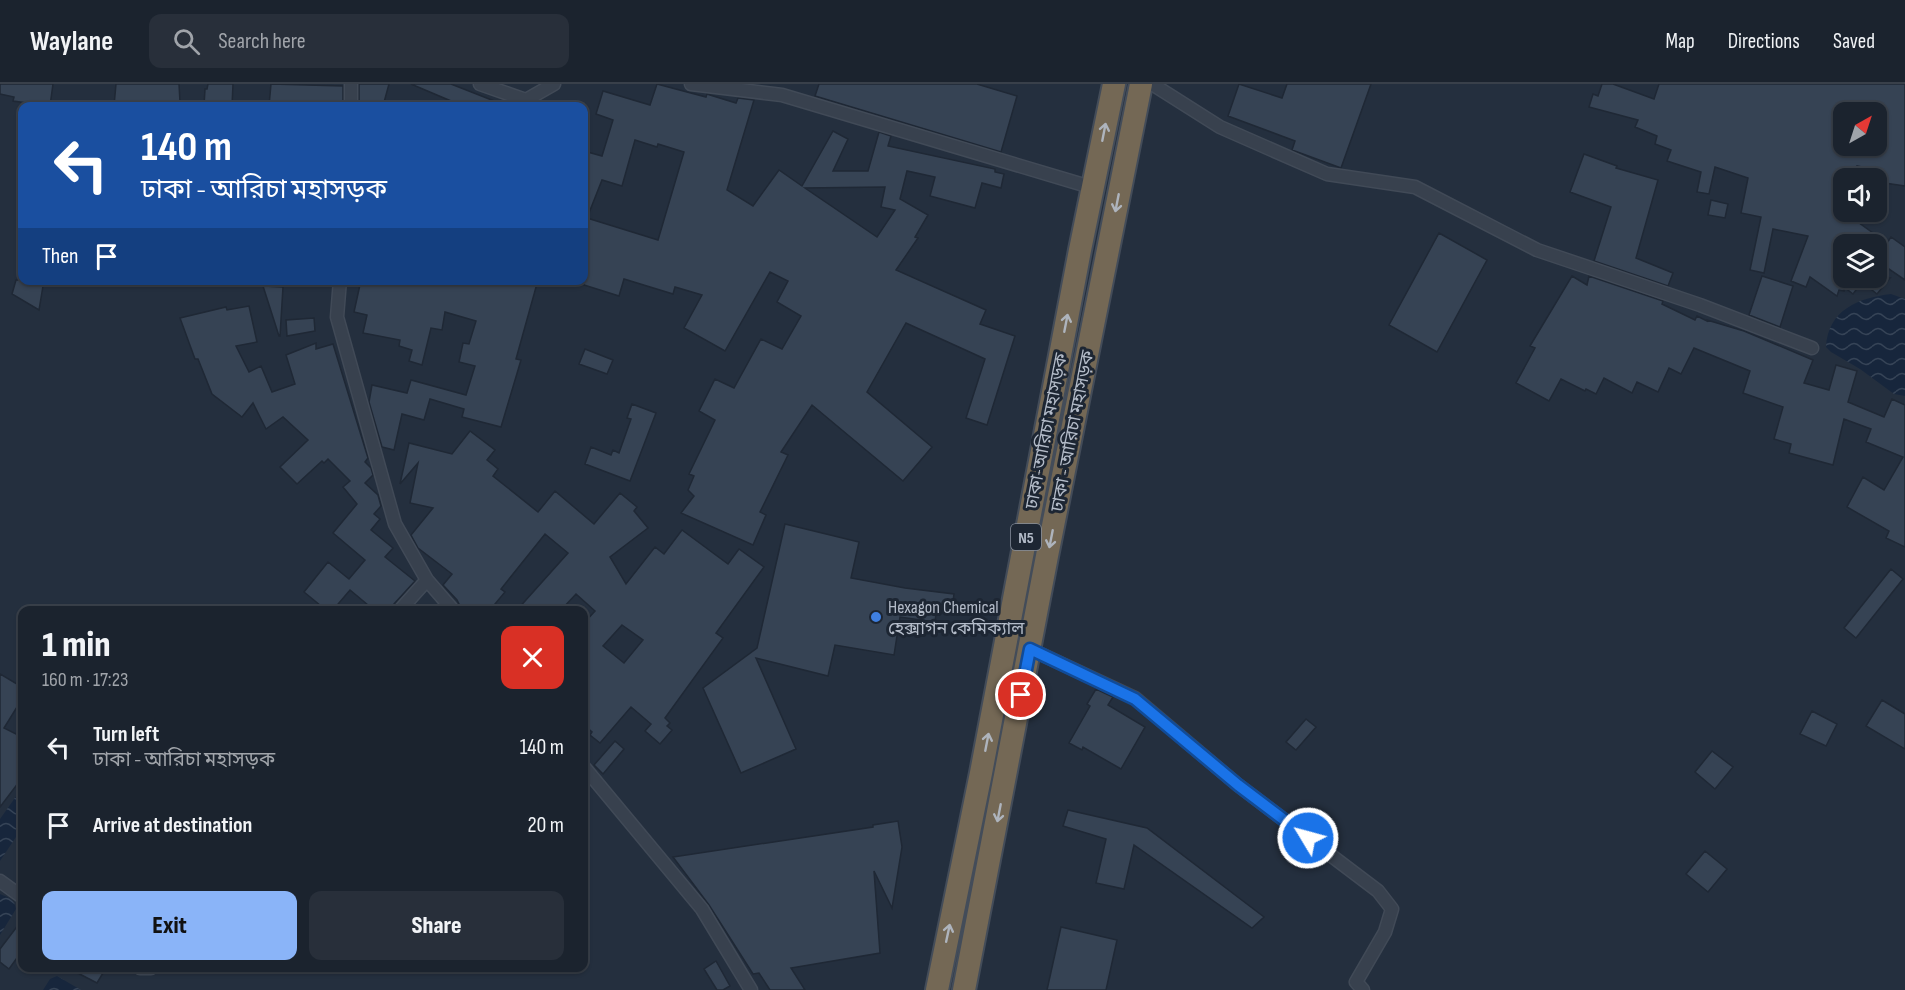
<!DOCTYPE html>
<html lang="en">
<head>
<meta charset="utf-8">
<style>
  body { margin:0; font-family:"Sofia Sans Condensed","Noto Sans Bengali",sans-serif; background:#282f3a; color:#f1f3f6; height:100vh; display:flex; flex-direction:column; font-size:22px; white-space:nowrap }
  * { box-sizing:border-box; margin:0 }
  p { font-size:20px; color:#a0a4aa }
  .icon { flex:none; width:33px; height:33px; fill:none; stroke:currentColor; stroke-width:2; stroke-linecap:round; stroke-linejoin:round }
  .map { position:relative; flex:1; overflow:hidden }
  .drawer { position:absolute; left:18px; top:522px; width:570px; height:366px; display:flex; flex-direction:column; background:#1b232e; border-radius:12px; box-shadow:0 2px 4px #0004,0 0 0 2px #39404a }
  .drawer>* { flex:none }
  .banner { position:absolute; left:18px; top:18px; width:570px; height:183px; border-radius:12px; box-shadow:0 2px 4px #0004,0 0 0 2px #39404a; background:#1a4fa0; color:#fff; overflow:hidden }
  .needle { width:39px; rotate:39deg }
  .fabs { position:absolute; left:1833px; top:18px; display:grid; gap:12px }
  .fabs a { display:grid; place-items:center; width:54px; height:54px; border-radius:12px; background:#1b232e; box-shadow:0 2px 4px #0004,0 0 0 2px #39404a; font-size:30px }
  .pin { position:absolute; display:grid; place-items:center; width:51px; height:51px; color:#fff; margin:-26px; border:3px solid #fff; border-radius:50%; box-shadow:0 2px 6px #0007 }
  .me { position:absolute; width:66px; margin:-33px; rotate:307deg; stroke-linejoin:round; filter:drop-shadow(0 0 4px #0008) }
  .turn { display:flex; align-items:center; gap:21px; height:126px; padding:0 24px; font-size:27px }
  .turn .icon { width:78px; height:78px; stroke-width:2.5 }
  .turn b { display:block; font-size:42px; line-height:51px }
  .then { display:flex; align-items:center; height:57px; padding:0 24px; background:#0003; gap:12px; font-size:22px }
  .round { display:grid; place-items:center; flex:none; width:63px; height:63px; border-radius:12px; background:#282f3a }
  .head { display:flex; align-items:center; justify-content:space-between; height:102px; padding:0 24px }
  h1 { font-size:36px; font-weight:800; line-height:45px }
  .button { display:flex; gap:12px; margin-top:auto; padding:12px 24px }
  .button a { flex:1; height:69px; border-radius:12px; background:#8ab4f8; color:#111; font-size:24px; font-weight:800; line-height:69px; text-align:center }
  .button a+a { background:#282f3a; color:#f1f3f6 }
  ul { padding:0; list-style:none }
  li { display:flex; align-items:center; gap:18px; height:78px; padding:0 24px }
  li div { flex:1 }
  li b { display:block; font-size:22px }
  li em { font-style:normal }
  header { display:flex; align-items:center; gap:36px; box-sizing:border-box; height:84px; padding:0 30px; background:#1b232e; border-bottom:2px solid #39404a }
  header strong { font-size:28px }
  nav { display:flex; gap:33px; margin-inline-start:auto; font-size:21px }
  .search { width:420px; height:54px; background:#282f3a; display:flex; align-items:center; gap:15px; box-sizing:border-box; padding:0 21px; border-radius:12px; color:#a0a4aa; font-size:22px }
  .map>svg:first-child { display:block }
</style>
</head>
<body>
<header>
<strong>Waylane</strong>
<div class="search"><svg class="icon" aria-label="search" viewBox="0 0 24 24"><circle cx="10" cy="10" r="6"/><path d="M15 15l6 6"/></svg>Search here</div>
<nav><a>Map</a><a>Directions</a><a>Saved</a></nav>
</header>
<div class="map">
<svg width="1905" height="906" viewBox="0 0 1905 906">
  <defs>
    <pattern id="water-waves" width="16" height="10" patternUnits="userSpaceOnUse" patternTransform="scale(1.5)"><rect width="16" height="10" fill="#17263c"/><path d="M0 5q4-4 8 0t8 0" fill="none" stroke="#364457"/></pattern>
  </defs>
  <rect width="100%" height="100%" fill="#242f3e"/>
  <path fill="url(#water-waves)" d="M1891 210 1905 215V312L1894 310 1860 285 1831 268 1826 263C1828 226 1858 214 1891 210Z
    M22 709V744L0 777V735L17 711Z
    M0 810C8 813 15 816 16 825L0 851Z
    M57 892 81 906H43L50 895Z"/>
  <path fill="#364354" stroke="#1f2835" stroke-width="1.5" fill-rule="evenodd" d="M0 0H53L50 22 13 17 14 13 0 10Z
    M116 0H179L180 18 138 19V22H114Z
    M208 0H233L232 22H204L205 5H207Z
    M271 0 343 2V22H269Z
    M359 0H389L383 22H359Z
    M411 0H451L507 22H449L451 17Z
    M657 0 706 13 707 10 710 11 736 19 738 14 754 16 727 106 753 122 779 86 802 102 833 47 848 55 833 87H868L879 48 891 52 888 62 995 85V88L1004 90 1001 104 982 99 975 124 930 112 935 93 907 87 900 115 928 131 915 153 918 154 896 186 986 226 980 240 1015 252 987 341 966 334 985 275 906 239 867 308 932 363 903 397 812 321 781 368 788 371 760 428 766 431 753 461 681 429 694 412 688 406 694 392 689 390 715 336 699 327 715 295 734 304 761 255 782 265 801 232 777 218 788 197 770 188 725 267 684 244 702 211 675 203 673 210 624 195 619 212 584 201V67L602 72 613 36 596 30 603 7 650 21ZM635 56 657 63 658 60 684 68 658 156 587 134 602 96 622 102ZM885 103 881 123 895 126 877 153 805 104Z
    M819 0H977L1017 12 1001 68 815 12Z
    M1239 0 1282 14 1287 0H1371L1341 84 1292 66 1295 57 1228 32Z
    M1602 0H1613L1654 15 1659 0H1905V102L1878 98 1880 87 1857 82 1854 94H1844V128L1887 159 1891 153 1905 163V196L1876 176V160H1844V194H1890L1877 210 1862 198 1853 210 1844 203V207L1839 206 1837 212 1810 193 1806 203 1791 197 1808 152 1773 145 1764 189 1750 186 1761 133 1741 129 1748 94 1715 83 1709 110 1697 108 1701 88 1667 77 1671 66 1655 60 1657 52 1635 43 1638 36 1589 23 1593 10 1598 12ZM1844 28H1876V62H1842Z
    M1584 70 1617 82 1616 84 1658 96 1636 174 1673 189 1668 202 1594 177 1611 123 1570 108Z
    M1711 116 1728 120 1725 134 1708 131Z
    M1439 149 1487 176 1437 268 1389 241Z
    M1572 192 1587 201 1589 192 1663 217 1662 220 1695 236 1697 232 1707 237V236L1744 247 1813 276 1804 299 1829 306 1836 281 1857 287 1848 318 1884 333 1892 315 1905 321V463L1886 454 1889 447 1847 423 1863 393 1884 406 1903 373 1866 358 1871 345 1844 335 1833 381 1789 369 1791 360 1774 355 1783 323 1743 309 1750 287 1694 264 1681 290 1669 284 1658 308 1637 298 1632 309 1604 294 1596 310 1586 305 1585 307 1561 295 1549 317 1516 299 1535 264 1530 262Z
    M1762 192 1793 202 1780 243 1749 231Z
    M16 196H44L39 226 12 210Z
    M361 196H538L516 275 521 276 501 343 462 333 464 325 430 315 424 336 402 330 394 366 382 363 369 318 372 301 407 309 411 296 466 311 475 282 459 278 463 259 469 260 476 237 445 228 442 246 431 244 422 281 409 277 412 266 399 262 400 256 363 249 367 231 354 228Z
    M263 202 283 203 280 252H279Z
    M249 222 257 258 236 262 249 288 261 282 272 308 295 300 286 271 316 259V265L333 260 368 374 365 378 371 384 373 391 365 399 378 411 381 422 374 430 380 435 371 446 393 464 385 473 415 497 394 520 392 526H374L350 506 333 526H326L304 508 328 478 349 495 365 476 333 449 357 420 343 403 350 397 328 375 324 379 322 377 297 400 280 383 308 356 283 333 266 345 253 319 242 333 212 310 198 275H195L180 234 226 223 227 226Z
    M314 234 315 247 287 252 286 236Z
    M585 265 613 276 607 290 579 280Z
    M632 320 656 329 630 397 585 380 591 363 611 371 613 366 619 369 631 335 627 334Z
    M470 347 495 366 487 376 498 385 493 392 538 428 555 407 594 440 620 409 637 423 634 427 648 444 610 473 626 500 655 463 664 470 682 446 728 480 739 465 764 483 716 549 723 554 665 634 670 639 667 642 672 646 660 660 645 647 651 640 631 623 600 659 590 651 592 648 584 641V539L595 527 576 510 561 526H517L568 469 545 450 501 505 505 508 490 526H462L457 516 443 501 452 490 418 464 411 451 433 424 410 419 418 379 400 400 409 359 452 370ZM622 541 643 556 624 579 603 562Z
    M785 440 859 458 851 494 905 504 954 510 952 524 937 522 935 538 900 533 894 571 835 561 828 592 756 574 796 665 741 689 703 604 757 564Z
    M1891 485 1903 495 1856 554 1844 544Z
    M0 590 22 603V615L4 644 22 653V694L0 723Z
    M1096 605 1113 613 1108 621 1145 643 1121 685 1083 663 1082 666 1069 659 1090 622 1087 620Z
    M1882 616 1905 630V665L1866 642Z
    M1812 627 1837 640 1826 662 1800 650Z
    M1306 635 1316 643 1296 666 1286 658Z
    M615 657 624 665 603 690 594 681Z
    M1712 667 1733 683 1715 705 1695 688Z
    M1068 726 1147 744 1264 833 1252 844 1134 761 1124 805 1096 799 1106 755 1063 742Z
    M898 737 902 763 892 824 874 787 880 869 791 884 805 906H770L759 889 753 890 709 821 673 773 873 743V741Z
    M1705 767 1727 785 1708 808 1686 790Z
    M22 836V867L9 885 0 878V865Z
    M1061 843 1117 856 1106 906H1047Z
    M716 877 730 902 723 906H717L704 885Z
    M68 884H106L97 899Z"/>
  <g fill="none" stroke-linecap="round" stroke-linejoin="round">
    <defs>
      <path id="street" d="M480 0 526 16 554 0
        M691 0 782 11 1094 104
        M1152 0 1220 43 1327 90 1415 103 1537 166 1700 221 1812 264
        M351 22V0
        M340 196 337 233 395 440 427 496 453 526
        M400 526 427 496
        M1030 565 1135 614 1238 701 1378 807 1392 825 1385 848 1356 898 1363 906
        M584 683 702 825 751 906
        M0 797 22 813
        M140 884H151"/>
      <path id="highway" d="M937 906 981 689 1080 166 1114 0
        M964 906 1047 472 1141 0"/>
    </defs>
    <use href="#street" stroke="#414a57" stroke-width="15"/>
    <use href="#highway" stroke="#434c59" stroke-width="26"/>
    <use href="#street" stroke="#38414e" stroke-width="12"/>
    <use href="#highway" stroke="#746855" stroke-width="22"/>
  </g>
  <defs><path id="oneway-shaft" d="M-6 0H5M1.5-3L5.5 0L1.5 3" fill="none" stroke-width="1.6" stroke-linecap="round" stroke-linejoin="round" transform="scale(1.5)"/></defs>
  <g stroke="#aeb4bd">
    <use href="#oneway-shaft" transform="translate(1104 48) rotate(-79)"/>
    <use href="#oneway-shaft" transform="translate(1117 119) rotate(101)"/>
    <use href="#oneway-shaft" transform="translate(1066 239) rotate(-79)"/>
    <use href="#oneway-shaft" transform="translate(1051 455) rotate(101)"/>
    <use href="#oneway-shaft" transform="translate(987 658) rotate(-79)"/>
    <use href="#oneway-shaft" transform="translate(999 729) rotate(101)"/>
    <use href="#oneway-shaft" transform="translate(948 849) rotate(-78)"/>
  </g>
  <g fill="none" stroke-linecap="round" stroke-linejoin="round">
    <defs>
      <path id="route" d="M1021 611 1030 565 1135 615 1238 701 1308 754"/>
    </defs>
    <use href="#route" stroke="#114b97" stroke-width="15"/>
    <use href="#route" stroke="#1a73e8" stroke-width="10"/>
  </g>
  <circle fill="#3f7fe0" stroke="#1d2633" stroke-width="2" cx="876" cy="533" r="6"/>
  <g text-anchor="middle" stroke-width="6" stroke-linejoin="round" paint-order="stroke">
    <rect fill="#1d2633" stroke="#878f9c" stroke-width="1.5" x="1011" y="440" width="30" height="26" rx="4.5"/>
    <g font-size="16" font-weight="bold" fill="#b4bcc9">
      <text x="1026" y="459">N5</text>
    </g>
    <g font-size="18" fill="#b4bcc9" stroke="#1d2633">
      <text transform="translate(1046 347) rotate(-79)" y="6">ঢাকা-আরিচা মহাসড়ক</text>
      <text transform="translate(1072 347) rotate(-79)" y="6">ঢাকা - আরিচা মহাসড়ক</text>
    </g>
    <g font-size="18" fill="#b4bcc9" stroke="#1d2633" text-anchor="start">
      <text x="888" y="529">Hexagon Chemical<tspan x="888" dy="21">হেক্সাগন কেমিক্যাল</tspan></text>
    </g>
  </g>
</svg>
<div class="fabs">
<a><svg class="needle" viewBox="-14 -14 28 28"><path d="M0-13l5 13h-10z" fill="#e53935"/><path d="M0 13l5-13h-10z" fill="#a0a4aa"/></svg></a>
<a><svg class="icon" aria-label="sound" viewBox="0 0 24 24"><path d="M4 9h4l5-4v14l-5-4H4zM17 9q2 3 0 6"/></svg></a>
<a><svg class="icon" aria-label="layers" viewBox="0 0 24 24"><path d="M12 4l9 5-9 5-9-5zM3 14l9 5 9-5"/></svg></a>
</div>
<div class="pin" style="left:1021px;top:611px;background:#d93025"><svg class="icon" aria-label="arrive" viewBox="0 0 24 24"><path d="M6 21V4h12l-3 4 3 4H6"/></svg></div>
<svg class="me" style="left:1308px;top:754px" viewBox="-20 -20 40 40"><circle r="17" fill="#1a73e8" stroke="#fff" stroke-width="3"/><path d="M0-11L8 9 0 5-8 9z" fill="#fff"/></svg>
<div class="banner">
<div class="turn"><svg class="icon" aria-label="left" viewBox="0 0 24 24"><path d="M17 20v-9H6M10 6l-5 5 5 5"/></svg><div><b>140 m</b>ঢাকা - আরিচা মহাসড়ক</div></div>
<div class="then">Then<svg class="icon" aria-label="arrive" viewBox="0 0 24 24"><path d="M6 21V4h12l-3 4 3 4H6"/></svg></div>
</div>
<section class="drawer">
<div class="head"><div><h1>1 min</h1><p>160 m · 17:23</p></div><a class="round" style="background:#d93025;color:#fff"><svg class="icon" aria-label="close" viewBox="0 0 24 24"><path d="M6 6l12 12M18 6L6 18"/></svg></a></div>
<ul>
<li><svg class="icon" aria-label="left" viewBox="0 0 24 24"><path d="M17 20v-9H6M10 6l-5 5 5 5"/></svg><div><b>Turn left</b><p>ঢাকা - আরিচা মহাসড়ক</p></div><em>140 m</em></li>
<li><svg class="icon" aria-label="arrive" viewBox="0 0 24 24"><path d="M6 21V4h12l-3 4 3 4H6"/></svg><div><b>Arrive at destination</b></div><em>20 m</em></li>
</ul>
<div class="button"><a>Exit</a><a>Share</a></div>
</section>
</div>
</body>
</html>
